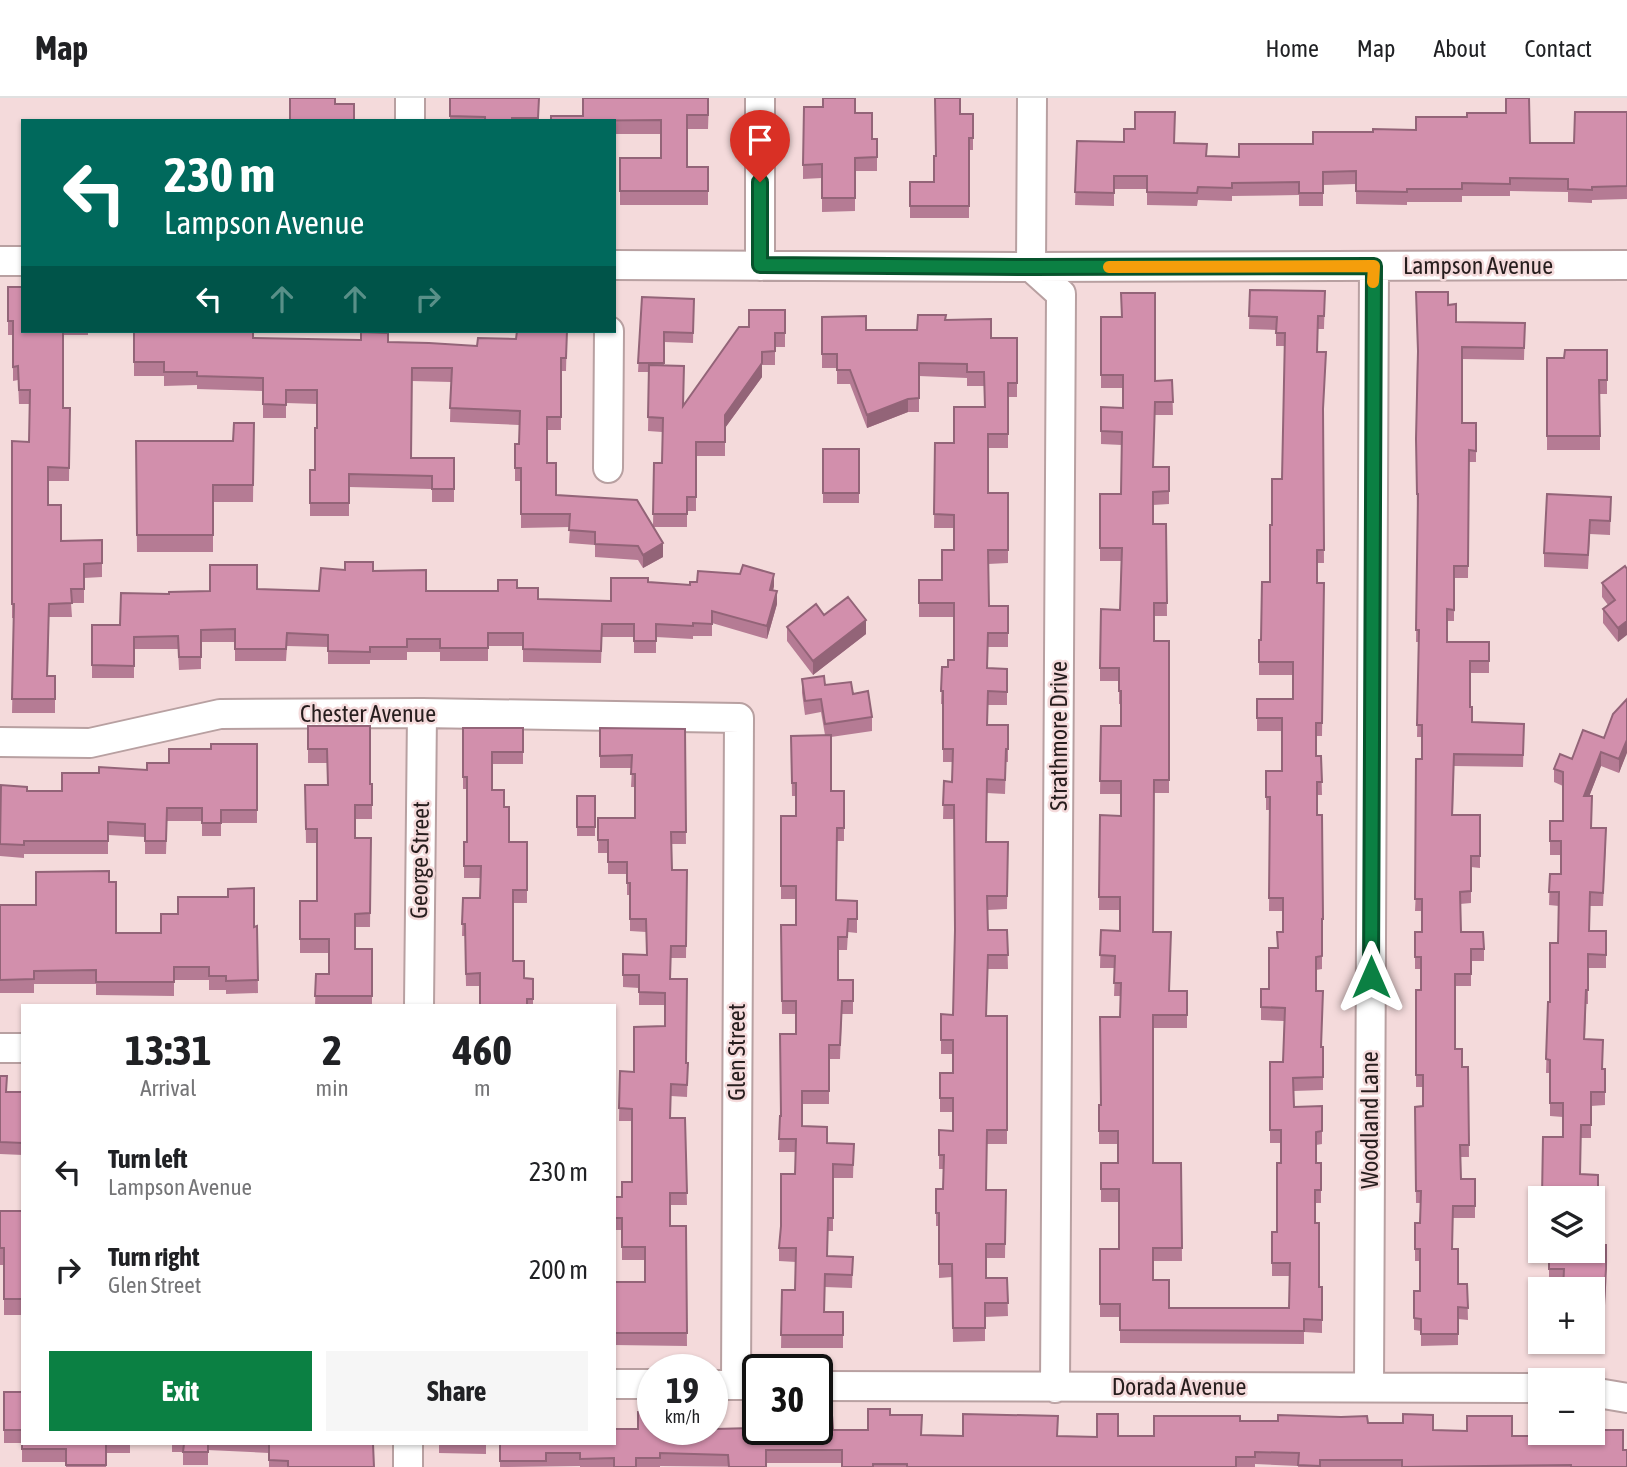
<!DOCTYPE html>
<html lang="en">
<head>
<meta charset="utf-8">
<style>
  body { margin:0; font-family:"Asap Condensed",sans-serif; background:#f6f6f6; color:#202124; height:100vh; display:flex; flex-direction:column; font-size:26px; white-space:nowrap }
  * { box-sizing:border-box; margin:0 }
  p { font-size:23px; color:#757577 }
  .icon { flex:none; width:38px; height:38px; fill:none; stroke:currentColor; stroke-width:2; stroke-linecap:round; stroke-linejoin:round }
  .map { position:relative; flex:1; overflow:hidden }
  .drawer { position:absolute; left:21px; top:906px; width:595px; height:441px; display:flex; flex-direction:column; background:#fff; border-radius:0px; box-shadow:0 2px 5px #0004 }
  .drawer>* { flex:none }
  .guide { position:absolute; left:21px; top:21px; width:595px; height:214px; border-radius:0px; box-shadow:0 2px 5px #0004; background:#00695c; color:#fff; overflow:hidden }
  .fabs { position:absolute; left:1528px; top:1088px; display:grid; gap:14px }
  .fabs a { display:grid; place-items:center; width:77px; height:77px; border-radius:0px; background:#fff; box-shadow:0 2px 5px #0004; font-size:35px }
  .speed { position:absolute; left:637px; top:1256px; display:flex; gap:14px; font-size:35px; font-weight:700; text-align:center }
  .speed>* { display:grid; place-content:center; width:91px; height:91px; border-radius:50%; background:#fff; box-shadow:0 2px 5px #0004; line-height:1 }
  .speed small { font-size:18px; font-weight:400 }
  .speed .limit { border:4px solid #111; border-radius:10px; background:#fff; color:#111 }
  .pin { position:absolute; display:grid; place-items:center; width:60px; height:60px; color:#fff; margin:-72px -30px; border-radius:50% 50% 50% 0; rotate:-45deg; box-shadow:0 0 7px #0007 }
  .pin .icon { rotate:45deg }
  .me { position:absolute; width:77px; margin:-38px; rotate:0deg; stroke-linejoin:round; filter:drop-shadow(0 0 5px #0008) }
  .turn { display:flex; align-items:center; gap:24px; height:147px; padding:0 28px; font-size:32px }
  .turn .icon { width:91px; height:91px; stroke-width:2.5 }
  .turn b { display:block; font-size:49px; line-height:60px }
  .lanes { display:flex; align-items:center; height:66px; padding:0 28px; background:#0003; justify-content:center; gap:35px; direction:ltr }
  .lanes .off { opacity:.35 }
  .eta { display:flex; justify-content:space-evenly; align-items:center; height:119px; text-align:center }
  .eta b { font-size:42px; font-weight:700; line-height:49px }
  .primary-button { display:flex; gap:14px; margin-top:auto; padding:14px 28px }
  .primary-button a { flex:1; height:80px; border-radius:0px; background:#0b8043; color:#fff; font-size:28px; font-weight:700; line-height:80px; text-align:center }
  .primary-button a+a { background:#f6f6f6; color:#202124 }
  ul { padding:0; list-style:none }
  li { display:flex; align-items:center; gap:21px; height:98px; padding:0 28px }
  li div { flex:1 }
  li b { display:block; font-size:26px }
  li em { font-style:normal }
  header { display:flex; align-items:center; gap:42px; box-sizing:border-box; height:98px; padding:0 35px; background:#fff; border-bottom:2px solid #e0e0e0 }
  header strong { font-size:33px }
  nav { display:flex; gap:38px; margin-inline-start:auto; font-size:24px }
  .map>svg:first-child { display:block }
</style>
</head>
<body>
<header>
<strong>Map</strong>
<nav><a>Home</a><a>Map</a><a>About</a><a>Contact</a></nav>
</header>
<div class="map">
<svg width="1627" height="1369" viewBox="0 0 1627 1369">
  <rect width="100%" height="100%" fill="#f4dadb"/>
  <g fill="none" stroke-linecap="round" stroke-linejoin="round">
    <defs>
      <path id="minor" d="M760 0V168
        M1032 0 1031 169 1061 196 1055 1290
        M410 23V0
        M0 163H23
        M614 167 1031 169 1627 167
        M608 370 609 233
        M0 644 90 645 220 616 422 615 739 620 736 1287
        M419 908 422 615
        M0 950H23
        M614 1286H653
        M712 1287H758
        M817 1288 1540 1290
        M1369 1289 1374 168
        M1592 1294 1627 1300
        M408 1369V1346"/>
    </defs>
    <use href="#minor" stroke="#b8a0a1" stroke-width="32"/>
    <use href="#minor" stroke="#fff" stroke-width="28"/>
  </g>
  <path fill="#b57b94" d="M450 0H539L538 23H450Z
    M709 0 708 31H687V69H708V107H620V60H661V36H614V23H551Z
    M823 9 855 15 872 41H877V73H855V113L822 114V80L803 81V42H804Z
    M1627 14V101L1592 102V105L1568 104V94L1510 93V98H1462V104H1407V107L1356 106V86L1323 87V108H1299V97L1232 98V103L1198 102 1197 108 1147 107V91H1114V108L1075 107 1077 43 1174 45 1206 58 1239 59 1530 45H1574Z
    M960 16H973V52H969V120H910V84H934L936 58Z
    M8 189 23 233H88V237H63V310H70L69 383H48V407L61 443 102 442V479L84 480V505H71L72 519H49L48 578H55V615H12L14 520H12V343L29 344V306H19L18 282 13 283V237H8Z
    M1250 192 1325 193 1324 231H1318L1317 254 1323 322 1324 465H1317V485H1324L1322 638H1316V658H1321L1322 697H1317V717H1322L1323 834H1322V871L1316 872V893L1322 949H1323V992L1294 993V1009L1322 1008V1046L1316 1047V1065H1321V1105H1315V1125L1319 1189H1322V1235L1304 1234V1246L1120 1245V1219H1100V1151H1119V1104H1101V1065H1118V1046H1099V1007H1101L1120 919 1121 898H1114L1115 870H1100L1101 832 1120 833V812H1099L1100 717 1121 718V696H1100L1101 628H1121V606H1119V583H1100V543H1101L1120 512 1121 463H1100V396H1121L1122 347 1101 346V309L1123 310V290H1101V219L1155 283 1172 282 1173 317H1155L1153 369H1169V406L1153 407V426H1166L1167 518H1154V543L1169 671V695H1154L1153 834 1170 893 1187 906V930H1153V1065H1181L1182 1163H1153V1182L1169 1210H1289L1290 1178H1272V1134H1277L1281 1045H1270V964H1283L1284 923 1261 922V891H1269L1277 850 1283 834V813H1269L1270 712H1266V686L1282 673V633H1257V601H1293V577H1259V542H1261L1270 484 1272 427 1282 381 1285 248H1276V232L1249 231Z
    M642 199 694 201 693 245 664 244V267L683 308 749 229 785 212V249H775V267H762V279L725 330V358H696V413H687V429H654L663 459 643 470 638 462 595 459V447L569 445 570 429 521 430V383H515V346H519V327L450 324 451 284 412 283 411 360H454V404H432V391L349 389V418H310V372H315L317 306 286 305V320H263V293L197 291V287L164 288V278H134V233L253 240 477 248 567 233 566 273H561V332H547V365L556 397 653 429 654 365H662V334L648 333 649 274H638Z
    M1448 207 1456 224 1525 225 1524 262 1462 261V325H1476V364H1469L1468 480H1454V523H1447V544H1489V575H1470V609L1472 624 1524 637 1523 669 1454 668 1453 717H1480V770L1471 769V805L1460 806 1461 834 1484 851V863H1471V888H1455V951L1462 969H1468L1469 1059H1461V1081H1475V1120H1453L1452 1151 1458 1186H1467L1468 1222 1458 1221V1247L1421 1248V1233L1414 1232V1193H1420V1163H1415V1125H1420V1105H1416L1415 1009 1423 1008V989H1416V892H1421V871H1415V834H1422V813H1415L1422 661V639H1417L1419 544H1416L1418 408H1417L1416 353 1417 259Z
    M822 219 866 232H917L945 222 991 240H1017V299H1008V350H988V395H1008V465L988 466 989 508H1008V549H988L987 570 1007 571V607H988V627H1008V664H1006L1005 696 987 695V744H1008L1007 811 987 812 988 832H1007L1008 871H988L986 918H1007V1046H987L986 1092H1006L1005 1160H986V1180H1007L1008 1218 985 1219V1243L953 1244 952 1179 939 1180V1128H936V1091H943V1071H939V1032L953 1033V1014H940V975H953V956H941V916L953 917 955 836 954 721H943L944 683 952 684 953 664H943V606H941L942 569H948L954 562V519H919V482H942L954 452V430H934L935 345H954L985 309 984 288H967V280L919 278V314H908L867 330 850 286H837V270H822Z
    M1607 252V296H1600V352H1547V260H1564Z
    M254 325 253 404H213V454H137L136 343H233Z
    M823 351H859V405H823Z
    M1611 399 1610 437 1590 436 1588 471 1544 469V455Z
    M1625 468 1618 544 1603 525V511L1608 507 1602 499V485Z
    M345 472 373 473 426 493H498L517 490 538 501 611 503 648 484 690 487 774 488 773 493 777 506 767 541 712 525V538H693V541L656 539V555H634V539H602L601 565 523 564V548H488V563H440V554H407V562H370V566H328V549L287 548 286 563H235V544H201V571L179 572 178 551H134V580H92V527H120L169 496 257 491 319 493Z
    M824 517 866 536 813 577 787 543V529Z
    M802 581 853 596 872 619V633L831 639V693H844V743H837L836 802 857 803V835L848 834 847 852H838V882H853V916H842L840 961H829V1006H802V1028L827 1045 854 1046 853 1080H833V1133H828V1158L853 1159 852 1190 825 1189V1214H843V1250H781L782 1192H795L796 1164 779 1163V1150L795 1076 796 1054H779L780 1018H781L796 936V916H782L781 827H796V801H781V718H796V698H792L791 638 825 637 821 614 805 617 802 595Z
    M308 628 370 686H372V721H355V740H371L370 829H355V851H372V908H315L316 876H329V855H300V803H317V745H306L305 687H327V665H308Z
    M463 630H523V666H492V692L504 709 509 744H527V805H513V863L524 880 533 881V908H480V888H466L465 838H462L463 800H480V780H464V744H467V691H463Z
    M600 630 685 631 686 746H672V772H687L686 860H671V881L686 965H688L687 999 671 998 670 1020H685L687 1107H670V1128H686L687 1248 614 1247V1184H645V1162H622V1132H615V1099H622L632 1084V1023H619L620 973 634 974 665 928V907H639V890L623 889V856L646 857V834L630 833V797H627V776H608V755H598V720H635V689H631L632 670H600Z
    M1583 632 1626 656 1619 675 1601 668 1589 698 1591 730 1606 744 1603 808H1590L1589 833H1606V870H1588V906H1586L1585 941 1603 971H1605V1007L1591 1008V1040H1581L1580 1076 1598 1077V1114H1592V1101H1542L1543 1039H1563V1019L1550 1018V975H1546L1548 904H1550L1558 845 1559 808 1549 807 1550 776H1561V757H1550V723H1563V688L1554 684V671L1572 661Z
    M257 646V725H221V738H202V723H167L166 756H145V739L108 737V756H24V760L0 758V711L27 693H62L99 675 147 672 211 651Z
    M577 698H595V738H577Z
    M109 784 116 835H161L257 828 258 895 226 896V892H209V882H174V898L96 897V886H34V895H0V807H36Z
    M0 978 7 994H23V1057L0 1056Z
    M0 1113H23V1217H4V1167H0Z
    M1549 1153 1606 1184 1603 1239 1592 1238V1192L1563 1184H1549Z
    M4 1294H23V1346H374V1369H269V1355L208 1352V1367H183V1354H172V1347L130 1346V1355H106V1369H66V1364H22V1345H4Z
    M890 1317 921 1337 963 1338 1097 1339 1154 1338 1240 1323 1368 1325 1433 1332 1512 1338 1623 1352 1627 1369H1298V1368L1255 1366V1369H842V1365H766V1369L660 1368V1369H580V1368L500 1369V1346L715 1331 868 1332Z
    M439 1346H486V1356L439 1355Z"/>
  <path fill="#936478" d="M762 265V279L725 330V317Z
    M908 301V314L867 330V317Z
    M663 445V459L643 470V457Z
    M774 476V488L770 504V492Z
    M777 493V506L767 541V528Z
    M866 522V536L813 577V563Z
    M1627 523V537L1618 544V530Z
    M1627 642V655L1619 675V661Z
    M1601 654V668L1584 712V698Z"/>
  <path fill="#d28fac" stroke="#936478" stroke-width="2" d="M290 0H335V6H354V23H290Z
    M450 0H539L538 20H512V23H485V19L450 18Z
    M583 0H708V17H687V69H708V93H620V60H661V22L551 23V18H583Z
    M823 0H855V15H872V41H877V59L855 60V100H822V66L803 67 804 9H823Z
    M935 0H960V16H973V40H969V108H910V84H934V58H936Z
    M1506 0H1529L1530 45H1574L1575 14H1627V88L1592 89V92L1568 91V81L1510 80V86L1462 85V91H1407V94L1356 93V73L1323 74V95H1299V84L1232 85V90L1198 89 1197 95 1147 94V78H1114V95L1075 94 1077 43 1124 44V31H1135V14H1175L1174 45 1207 46 1206 58 1239 59V46H1313V34H1373V31L1416 32V19H1467V15H1506Z
    M8 189H23V233H63V310H70L69 370 48 369V407H61V443L102 442V465L84 466V491H71L72 505 49 506 47 578H55V601H12L14 506H12V343L29 344 30 292H19L18 268 13 269V223H8Z
    M1250 192 1325 193 1324 218H1318L1317 254H1326L1323 311 1324 452H1317V485H1324L1322 625H1316V658H1321L1322 684H1317V717H1322L1323 821H1322V858L1316 859V893H1323L1321 949H1323V979L1293 980 1294 1009 1322 1008V1033L1316 1034V1065H1321V1092H1315V1125H1319V1189H1322V1222L1304 1221V1233L1120 1232V1206H1100V1151H1119V1091H1101V1065H1118V1033H1099V1007H1101L1100 919H1120L1121 885H1114L1115 858 1100 857 1101 832 1120 833V799H1099L1100 717 1121 718V683H1100L1101 628H1121V593H1119V570H1100L1101 511 1120 512 1122 450H1100V396H1121L1122 334 1101 333V309L1123 310V277H1101V219H1122L1121 195H1155V283L1172 282 1173 304H1155L1153 369H1169V393L1153 394V426H1166L1167 505H1154V543H1169V682H1154L1153 834H1171L1169 893H1187V917H1153V1065H1181L1182 1150H1153V1182H1169V1210H1289L1290 1165H1272V1134H1277V1065H1281V1032H1270V964H1283L1285 910 1261 909V891H1269V850H1278L1277 834H1283V800H1269L1270 699H1266V673H1282V620H1257V601H1293V564H1259V542H1261L1262 484H1270V427H1272V381H1282L1285 235H1276L1277 219 1249 218Z
    M1416 194H1448V207L1456 206V224L1525 225 1524 250 1462 249V325H1476V353L1469 352 1468 468H1454V512L1447 511V544H1489V563H1470V609H1472V624L1524 626 1523 657 1454 656 1452 717H1480V758H1471V793L1460 794 1461 834H1483L1484 851H1471V876H1455V951H1462V969H1468L1469 1047H1460L1461 1081H1475V1108H1453L1452 1151H1458V1186H1467L1468 1210 1458 1209V1236H1421V1221L1414 1220V1193H1420V1151H1415V1125H1420L1421 1093H1416L1415 1009 1423 1008V977H1416V892H1421V859H1415V834H1422V801H1415L1416 661H1422V627H1417L1419 532H1416L1418 396H1417L1416 341 1418 253Z
    M642 199 694 201 693 235 664 234V265H638Z
    M749 212H785V235H775V253L762 254V265L725 317V344H696V399H687V416H653L654 365H662L663 320 648 319 649 267 684 268 683 308 739 229H749Z
    M918 217H946L945 222 991 221V240H1017V285H1008V336H988V395H1008V452H988L989 508H1008V535H988L987 570 1007 571V594L988 593 987 627H1008V651H1006L1005 682 987 681 986 744H1008L1007 798H987L988 832H1007L1008 857H988L986 918H1007V1032H987L986 1092H1006L1005 1146H986V1180H1007L1008 1205H985V1230H953L952 1166H939V1115H936V1091H943L944 1057H939V1032L953 1033V1000H940V975H953V942H941V916L953 917 955 832 954 707H943L944 683 952 684 953 651H943V593H941L942 569H948V562H954V505H919V482H942V452H954V417L934 416 935 345H954V309H985L984 274H967V266L919 265V300L908 301 867 317 850 272H837V256H822V219L866 218V232H917Z
    M134 233H253V240L361 242V234L388 235V244L429 245 477 248 478 240 516 241 517 233H567L566 260H561V319H547V365H556V397L637 402 663 445 643 457 638 448 595 446V434L569 432 570 416H521V370H515V346H519L520 313 450 310 452 270H412L411 360H454V391H432V378L349 376V405H310V372H315V330H317V292H286V307L263 306V280L197 278V274H164V264H134Z
    M1565 252H1607V282H1599L1600 338H1547V260H1564Z
    M234 325H254L253 387H213V437H137L136 343H233Z
    M823 351H859V395H823Z
    M1547 396 1611 399 1610 423 1590 422 1588 457 1544 455Z
    M345 464H373V473L426 472V493H498V482H517V490H538V501L611 503V480H648V484L690 487V484H697L698 473 740 476 743 467 774 476 770 492 777 493 767 528 712 513V526L693 525V528L656 526V543H634V526H602L601 553 523 551V535H488V550H440V541H407V549H370V554L328 553V537L287 535 286 551H235V531L201 532V559H179L178 538 134 539V568L92 567V527H120L121 495 169 496V494L210 493V467H257V491L319 493 321 470 345 472Z
    M1625 468 1627 471V523L1618 530 1603 511 1615 502 1602 485Z
    M848 499 866 522 813 563 787 529 816 506 824 517Z
    M824 578 825 587 851 584 853 596 868 593 872 619 825 626 821 601 805 603 802 581Z
    M1627 601V642L1619 661 1601 654 1584 698H1592L1591 730H1606L1603 795 1590 794 1589 833H1606V857L1588 856V892H1586L1584 941 1603 942 1602 971H1605V994H1591V1027H1581L1580 1076 1598 1077V1101H1549V1100H1542L1543 1039H1563V1005H1550V962L1546 961 1548 904H1550V845H1558L1559 794H1549L1550 776H1561V743H1550V723H1563V674L1554 671 1560 656 1572 661 1583 632 1604 640 1613 616Z
    M308 628H370V686H372V707H355V740H371L370 815 355 816V851H372V898H315L316 876H329V841H300V803H317V731H306L305 687H328L327 651H308Z
    M463 630H523V654H492V692H504V709H509V744H527V792H513V863H524V880L533 881V901H527V908H480V875L466 876 465 826H462L463 800H480L481 768H464V744H467V679H463Z
    M600 630 685 631 686 734H671L672 772H687L686 848H671L670 881H687L686 965H688L687 987 671 986 670 1020H685L687 1095H670V1128H686L687 1235H614V1184H645V1149H622V1120H615V1099H622V1084H632V1011L619 1010 620 973 634 974V929L665 928V895L639 894V877H623V856L647 857 646 821H630V785H627V764H608V742H598V720H635V676H631L632 657 600 658Z
    M831 637V693H844V730H837L836 802 857 803V821H848L847 839H838V882H853V903H842L840 947H829V993H802V1028L827 1029V1045L854 1046 853 1067 833 1066V1120H828L827 1158 853 1159 852 1177 825 1176 824 1214H843V1237H781L782 1192H795L796 1150H779L781 1128V1076H795L796 1041H779L780 1018H781L780 936H796V903H782L781 827H796V788H781V718H796V685H792L791 638Z
    M211 646H257V712H221V725H202V710H167L166 743H145V726L108 724V743H24V747L0 746 1 687 27 689V693H62V675H99V669L147 672V665H169V651H211Z
    M577 698H595V729H577Z
    M109 773V784H116V835H161V816H178V799H228V791L254 790V829L257 828 258 882 226 883V878H209V869H174V884H96V872L34 873V881L0 882V807H36V774Z
    M0 978H7L6 994H23V1045L0 1044Z
    M0 1113H23V1201H4V1150H0Z
    M1592 1147H1606V1171L1603 1226 1592 1225V1192H1563L1564 1171H1549V1153H1592Z
    M4 1294H23V1346H106V1367H66V1351H22V1332H4Z
    M868 1311H890V1317H922L921 1337 963 1338V1316L1058 1318 1057 1338 1097 1339V1316H1118V1338H1154V1318H1240V1323H1278V1317L1341 1319 1367 1318 1368 1325H1403V1316L1433 1317V1332L1467 1333V1318H1512V1338H1560V1335H1592V1332H1623V1352H1627V1369H1571V1367L1402 1369V1362H1320V1368L1298 1367 1299 1355 1255 1354V1359H1236V1369H907V1366H873V1369H842V1352H766V1369H729L728 1357 660 1355V1360H636V1369H614V1360L580 1361V1355H546V1363H500V1346H614V1331H638V1314L653 1315V1332H712V1317H715V1331L752 1330V1317H758V1332H817V1317H832L833 1332H868Z
    M184 1346H208V1354H183Z
    M269 1346H373L374 1369H288V1363L269 1362Z"/>
  <g fill="none" stroke-linecap="round" stroke-linejoin="round">
    <defs>
      <path id="route" d="M760 84V167L1031 169 1374 168 1371 879"/>
    </defs>
    <use href="#route" stroke="#07532c" stroke-width="18"/>
    <use href="#route" stroke="#0b8043" stroke-width="12"/>
    <path stroke="#f59e0b" stroke-width="12" d="M1109 169 1374 168 1373 184"/>
  </g>
  <g text-anchor="middle" stroke-width="5" stroke-linejoin="round" paint-order="stroke">
    <g font-size="24" fill="#261d1d" stroke="#f4dadb">
      <text x="1478" y="176">Lampson Avenue</text>
      <text x="368" y="624">Chester Avenue</text>
      <text transform="translate(1059 638) rotate(-90)" y="8">Strathmore Drive</text>
      <text transform="translate(420 762) rotate(-89)" y="8">George Street</text>
      <text transform="translate(737 954) rotate(-90)" y="8">Glen Street</text>
      <text transform="translate(1370 1022) rotate(-90)" y="8">Woodland Lane</text>
      <text x="1179" y="1297">Dorada Avenue</text>
    </g>
  </g>
</svg>
<div class="fabs">
<a><svg class="icon" aria-label="layers" viewBox="0 0 24 24"><path d="M12 4l9 5-9 5-9-5zM3 14l9 5 9-5"/></svg></a>
<a>+</a>
<a>−</a>
</div>
<div class="speed"><div>19<small>km/h</small></div><div class="limit">30</div></div>
<div class="pin" style="left:760px;top:84px;background:#d93025"><svg class="icon" aria-label="arrive" viewBox="0 0 24 24"><path d="M6 21V4h12l-3 4 3 4H6"/></svg></div>
<svg class="me" style="left:1371px;top:879px" viewBox="-20 -20 40 40"><path d="M0-17L14 15 0 8-14 15z" fill="#0b8043" stroke="#fff" stroke-width="4"/></svg>
<div class="guide">
<div class="turn"><svg class="icon" aria-label="left" viewBox="0 0 24 24"><path d="M17 20v-9H6M10 6l-5 5 5 5"/></svg><div><b>230 m</b>Lampson Avenue</div></div>
<div class="lanes"><svg class="icon" aria-label="left" viewBox="0 0 24 24"><path d="M17 20v-9H6M10 6l-5 5 5 5"/></svg><svg class="icon off" aria-label="ahead" viewBox="0 0 24 24"><path d="M12 20V5M6 11l6-6 6 6"/></svg><svg class="icon off" aria-label="ahead" viewBox="0 0 24 24"><path d="M12 20V5M6 11l6-6 6 6"/></svg><svg class="icon off" aria-label="right" viewBox="0 0 24 24"><path d="M7 20v-9h11M14 6l5 5-5 5"/></svg></div>
</div>
<section class="drawer">
<div class="eta">
<div><b>13:31</b><p>Arrival</p></div>
<div><b>2</b><p>min</p></div>
<div><b>460</b><p>m</p></div>
</div>
<ul>
<li><svg class="icon" aria-label="left" viewBox="0 0 24 24"><path d="M17 20v-9H6M10 6l-5 5 5 5"/></svg><div><b>Turn left</b><p>Lampson Avenue</p></div><em>230 m</em></li>
<li><svg class="icon" aria-label="right" viewBox="0 0 24 24"><path d="M7 20v-9h11M14 6l5 5-5 5"/></svg><div><b>Turn right</b><p>Glen Street</p></div><em>200 m</em></li>
</ul>
<div class="primary-button"><a>Exit</a><a>Share</a></div>
</section>
</div>
</body>
</html>
